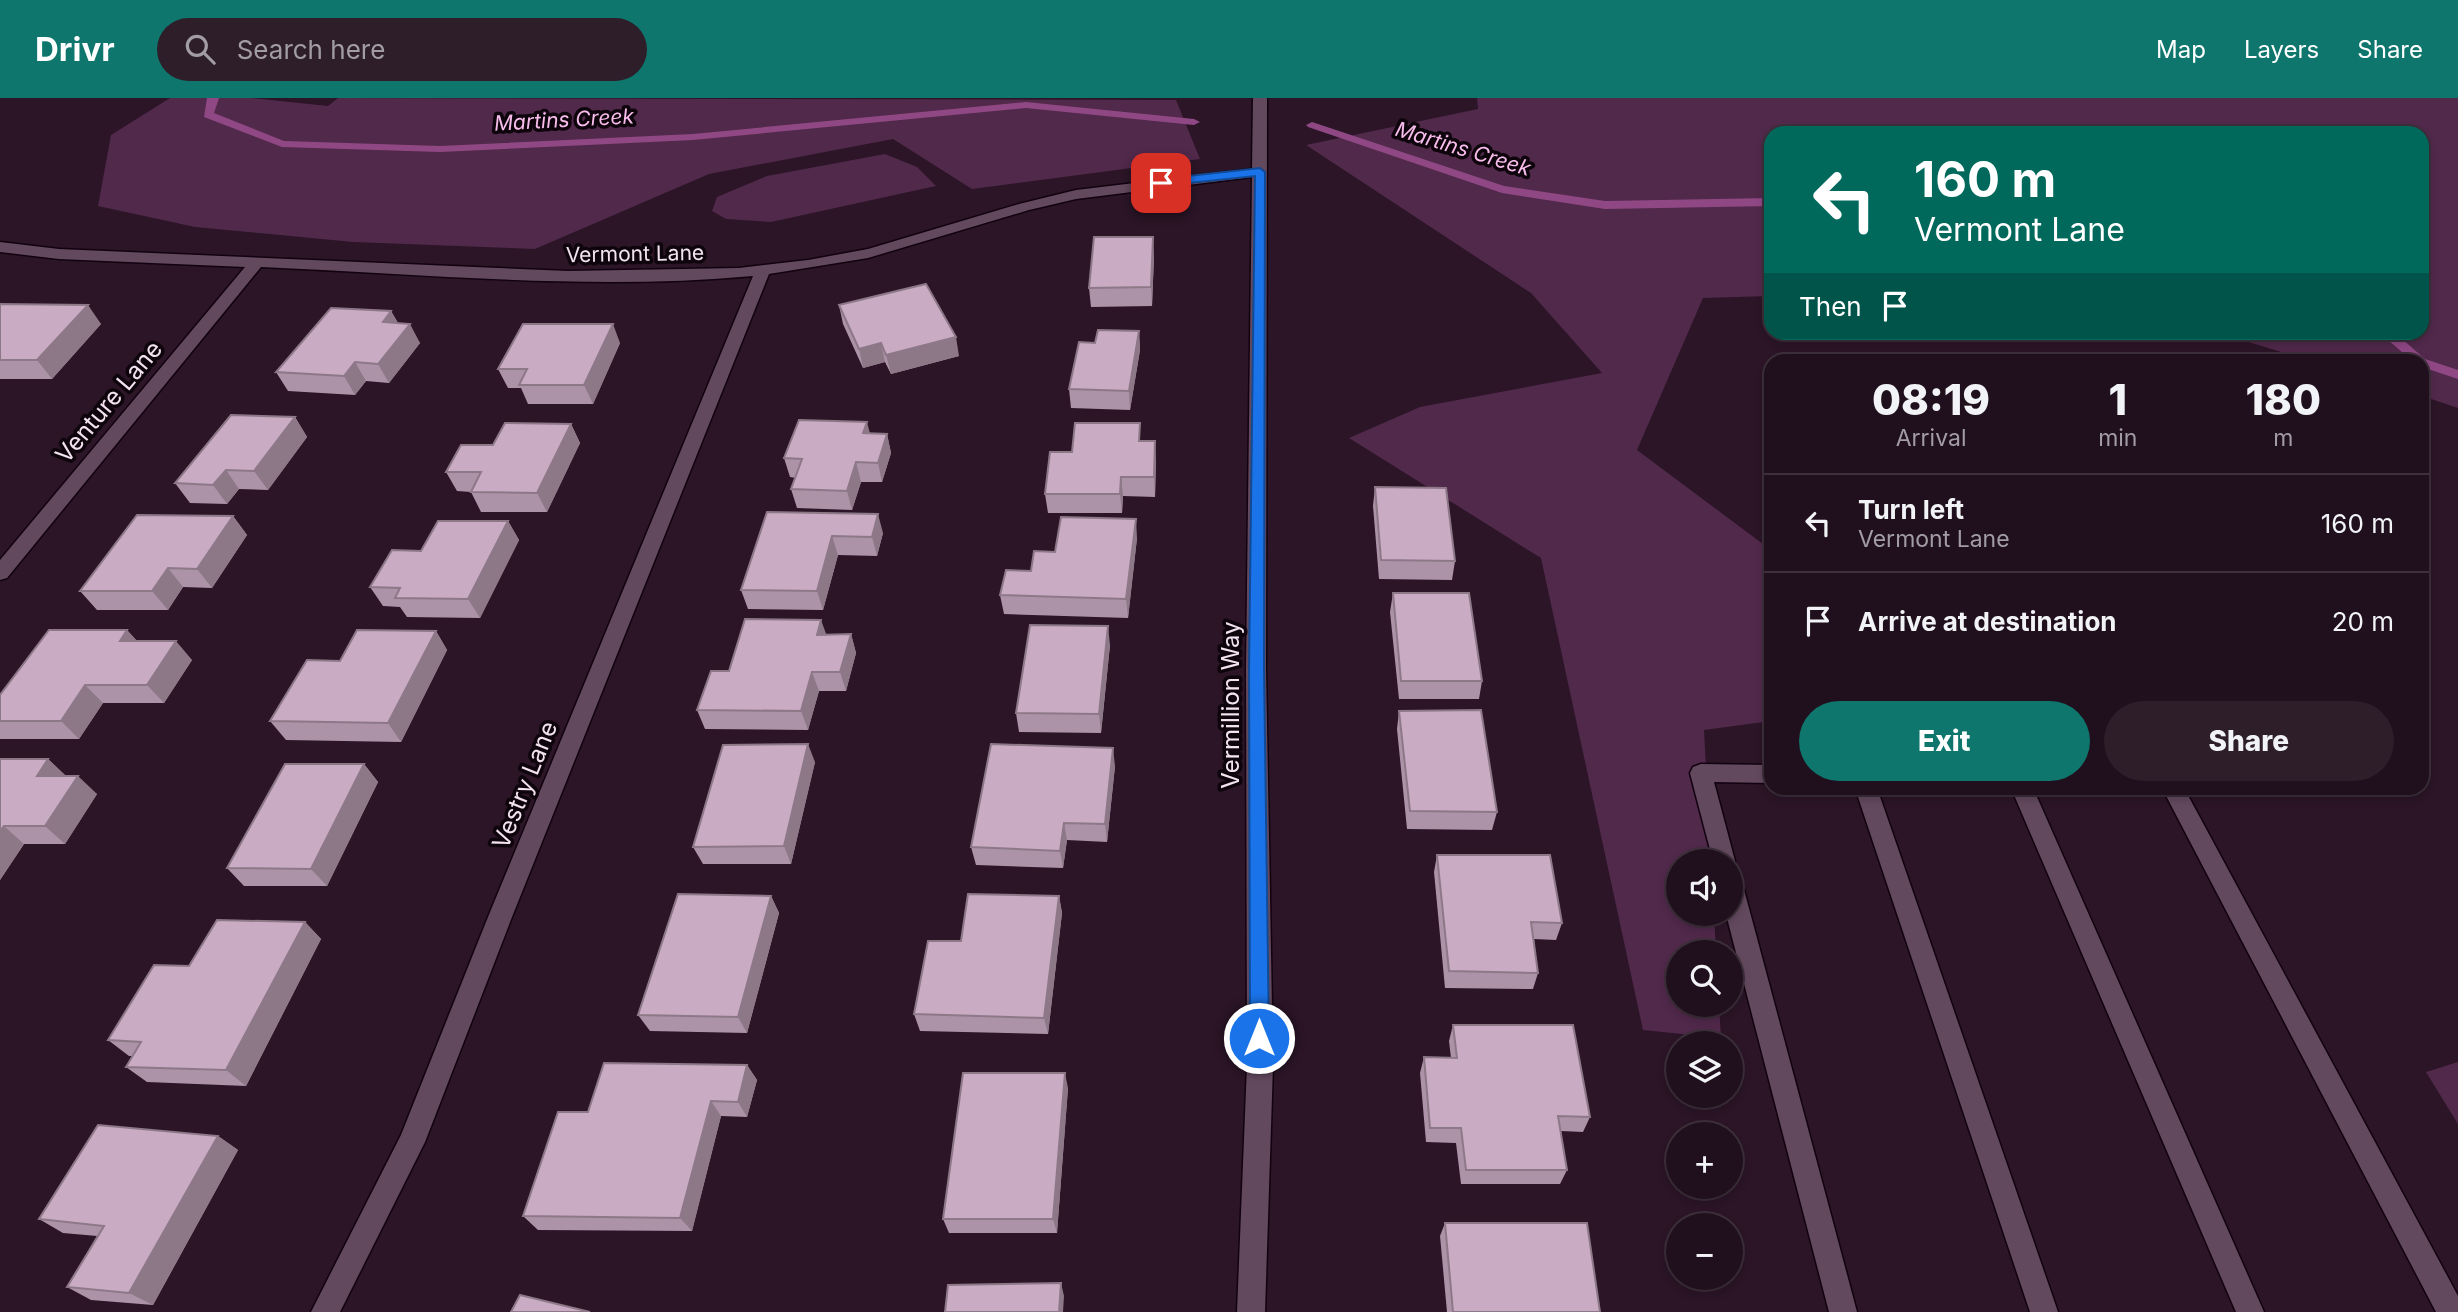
<!DOCTYPE html>
<html lang="en">
<head>
<meta charset="utf-8">
<style>
  body { margin:0; font-family:Inter,sans-serif; background:#2d1e2a; color:#f1f3f6; height:100vh; display:flex; flex-direction:column; font-size:26px; white-space:nowrap }
  * { box-sizing:border-box; margin:0 }
  p { font-size:23px; color:#a29da4 }
  .icon { flex:none; width:38px; height:38px; fill:none; stroke:currentColor; stroke-width:2; stroke-linecap:round; stroke-linejoin:round }
  .map { position:relative; flex:1; overflow:hidden }
  .panel { position:absolute; left:1764px; top:256px; width:665px; height:441px; display:flex; flex-direction:column; background:#20101d; border-radius:21px; box-shadow:0 4px 10px #0003,0 0 0 2px #3d303b }
  .panel>* { flex:none }
  .guide { position:absolute; left:1764px; top:28px; width:665px; height:214px; border-radius:21px; box-shadow:0 4px 10px #0003,0 0 0 2px #3d303b; background:#00695c; color:#fff; overflow:hidden }
  .controls { position:absolute; left:1666px; top:751px; display:grid; gap:14px }
  .controls a { display:grid; place-items:center; width:77px; height:77px; border-radius:50%; background:#20101d; box-shadow:0 4px 10px #0003,0 0 0 2px #3d303b; font-size:35px }
  .pin { position:absolute; display:grid; place-items:center; width:60px; height:60px; color:#fff; margin:-30px; border-radius:14px; box-shadow:0 4px 10px #0006 }
  .me { position:absolute; width:77px; margin:-38px; rotate:0deg; stroke-linejoin:round; filter:drop-shadow(0 0 5px #0008) }
  .turn { display:flex; align-items:center; gap:24px; height:147px; padding:0 35px; font-size:32px }
  .turn .icon { width:91px; height:91px; stroke-width:2.5 }
  .turn b { display:block; font-size:49px; line-height:60px }
  .then { display:flex; align-items:center; height:66px; padding:0 35px; background:#0003; gap:14px; font-size:26px }
  .eta { display:flex; justify-content:space-evenly; align-items:center; height:119px; text-align:center }
  .eta b { font-size:42px; font-weight:800; line-height:49px }
  .button { display:flex; gap:14px; margin-top:auto; padding:14px 35px }
  .button a { flex:1; height:80px; border-radius:42px; background:#0f766e; color:#fff; font-size:28px; font-weight:800; line-height:80px; text-align:center }
  .button a+a { background:#2d1e2a; color:#f1f3f6 }
  ul { padding:0; list-style:none }
  li { display:flex; align-items:center; gap:21px; height:98px; padding:0 35px; border-top:2px solid #3d303b }
  li div { flex:1 }
  li b { display:block; font-size:26px }
  li em { font-style:normal }
  header { display:flex; align-items:center; gap:42px; box-sizing:border-box; height:98px; padding:0 35px; background:#0f766e; color:#fff }
  header strong { font-size:33px }
  nav { display:flex; gap:38px; margin-inline-start:auto; font-size:24px }
  .search { width:490px; height:63px; background:#2d1e2a; display:flex; align-items:center; gap:18px; box-sizing:border-box; padding:0 24px; border-radius:38px; color:#a29da4; font-size:26px }
  .map>svg:first-child { display:block }
</style>
</head>
<body>
<header>
<strong>Drivr</strong>
<div class="search"><svg class="icon" aria-label="search" viewBox="0 0 24 24"><circle cx="10" cy="10" r="6"/><path d="M15 15l6 6"/></svg>Search here</div>
<nav><a>Map</a><a>Layers</a><a>Share</a></nav>
</header>
<div class="map">
<svg width="2458" height="1214" viewBox="0 0 2458 1214">
  <rect width="100%" height="100%" fill="#2b1527"/>
  <path fill="#51294b" d="M170 0H252L328 8 338 0 1176 2 1200 61 972 91 893 41 709 76 535 151 353 144 195 129 98 108 111 37Z
    M1477 0H2458V310L2422 298V262H2308L2219 235 2422 234V35H1771V198L1703 200 1637 352 1771 452V623L1704 632 1711 763H1678V816H1714L1716 854H1678V906L1719 907 1721 940 1643 932 1541 460 1349 340 1420 309 1602 275 1531 195 1306 47 1478 11Z
    M885 56 917 69 936 88 771 124 726 121 712 113 717 99 767 78Z
    M2458 964V1026L2426 974Z"/>
  <g fill="none" stroke-linecap="round" stroke-linejoin="round">
    <path fill="#904885" fill-rule="evenodd" d="M207 0H219L214 15 284 43 440 48 693 36 1026 4 1194 21 1200 24 1194 27 1026 10 693 42 440 54 282 49 204 19Z
      M1312 24 1504 88 1605 103 1771 100V108L1605 111 1502 95 1308 29 1306 27Z
      M2379 234H2394L2425 261 2458 272V281L2422 269V262H2411Z"/>
    <defs>
      <path id="minor" d="M1253 0H1267L1266 570 1273 967 1265 1214H1237L1247 967 1246 570 1252 79 1076 101 1029 112 868 160 769 176 512 819 425 1044 340 1214H311L401 1037 488 819 753 178C590 193 424 176 261 169L7 480 0 482V462L245 169 59 161 0 154V144L59 151 568 173 739 170 808 162 868 151 1019 106 1076 92 1252 71Z
        M1701 666 1771 667V685L1714 684 1735 763 1731 770V763H1713L1690 675 1693 669Z
        M1855 690H1877L2058 1214H2030Z
        M2011 690H2033L2264 1214H2236Z
        M2162 690H2184L2458 1198V1214H2436Z
        M1731 778 1739 781 1743 788 1857 1214H1829L1726 816H1731Z"/>
    </defs>
    <use href="#minor" stroke="#120210" stroke-width="3"/>
    <use href="#minor" fill="#63495e" fill-rule="evenodd"/>
  </g>
  <path fill="#ad93a8" d="M1154 158 1152 208 1091 209 1089 190Z
    M0 206 101 226 52 281H0Z
    M839 207 959 258 891 276 885 264 863 270 843 226Z
    M391 213 398 225 420 245 389 285 366 283 355 297 288 293 276 274Z
    M1139 233 1140 252 1130 312 1071 310 1069 291Z
    M620 245 593 306H528L521 290H508L498 271Z
    M295 319 307 339 268 392 239 391 227 406 190 405 175 385Z
    M571 326 580 345 547 414H481L471 394 457 393 446 374 493 347Z
    M870 335 887 336 891 355 882 384H861L852 412 797 410 791 391 796 380 790 379 784 360Z
    M1141 343 1156 362 1155 399 1123 398 1122 415H1048L1045 396 1072 354Z
    M1375 389 1455 463 1452 482 1379 481 1373 408Z
    M767 414 883 435 877 458 838 457 823 512 748 511 741 492Z
    M233 418 247 437 212 490 183 489 168 512H97L80 493Z
    M508 423 519 442 480 520 407 519 400 509 383 508 370 489 421 453Z
    M1137 440 1128 520 1004 516 1000 497 1031 473Z
    M1393 495 1482 583 1479 601H1399L1390 514Z
    M127 532 137 543 192 562 164 605H103L79 641H0V597Z
    M436 533 447 552 401 644 286 642 270 623 340 563Z
    M851 536 856 555 846 593H819L808 632 705 631 697 612 729 573 826 537Z
    M1110 547 1101 635 1019 634 1016 615Z
    M1399 613 1497 714 1492 732 1407 731 1397 631Z
    M0 661H48L66 678 97 696 65 746H24L0 782Z
    M815 664 791 766H703L693 749Z
    M364 666 378 684 327 788H244L227 770Z
    M1115 668 1107 744 1067 742 1063 770 976 767 971 749Z
    M1437 757 1562 825 1556 842 1534 841 1538 875 1533 891 1445 890 1434 774Z
    M771 798 779 815 747 935 650 933 638 917Z
    M1059 798 1062 815 1048 936 920 933 914 916 961 843Z
    M305 824 321 841 246 988 147 984 126 969 132 958H129L108 942Z
    M1453 927 1590 1019 1583 1034 1561 1033 1567 1072 1560 1086H1461L1456 1045 1426 1044 1420 975 1424 959 1451 960 1449 943Z
    M747 967 757 982 747 1019 721 1018 692 1133 538 1132 523 1118 588 1014Z
    M1068 990 1057 1135H949L943 1121Z
    M218 1038 238 1052 153 1207 91 1202 67 1189 97 1138 63 1135 39 1121Z
    M1445 1125 1600 1214H1447L1440 1138Z"/>
  <path fill="#8d7888" d="M1153 139 1154 158 1152 208 1151 189Z
    M88 207 101 226 52 281 37 262Z
    M391 213 402 232 383 224Z
    M410 226 420 245 389 285 378 266Z
    M613 226 620 245 593 306 584 287Z
    M1139 233 1140 252 1130 312 1129 293Z
    M956 239 959 258 891 276 886 257Z
    M881 245 885 264 863 270 859 251Z
    M355 264 366 283 355 297 344 278Z
    M295 319 307 339 268 392 254 373Z
    M867 324 872 343 863 335Z
    M571 326 580 345 547 414 537 395Z
    M887 336 891 355 882 384 878 365Z
    M1155 343 1156 362 1155 399 1154 379Z
    M856 364 861 384 852 412 847 393Z
    M226 372 239 391 227 406 213 387Z
    M1121 379 1123 398 1122 415 1120 396Z
    M878 416 883 435 877 458 872 439Z
    M233 418 247 437 212 490 197 471Z
    M1136 421 1137 440 1128 520 1126 501Z
    M508 423 519 442 480 520 468 501Z
    M832 438 838 457 823 512 817 493Z
    M168 470 183 489 168 512 152 493Z
    M821 522 828 541 817 537Z
    M1108 528 1110 547 1101 635 1099 616Z
    M127 532 144 551 120 543Z
    M436 533 447 552 401 644 388 625Z
    M851 536 856 555 846 593 840 574Z
    M176 543 192 562 164 605 147 587Z
    M812 574 819 593 808 632 801 613Z
    M85 587 103 605 79 641 61 623Z
    M808 646 815 664 791 766 784 748Z
    M1113 650 1115 668 1107 744 1105 726Z
    M48 661 67 679 37 678Z
    M364 666 378 684 327 788 311 771Z
    M78 678 97 696 65 746 45 728Z
    M1064 725 1067 742 1063 770 1060 753Z
    M4 728 24 746 0 782V733Z
    M771 798 779 815 747 935 738 919Z
    M1059 798 1062 815 1048 936 1044 920Z
    M305 824 321 841 246 988 226 972Z
    M747 967 757 982 747 1019 738 1004Z
    M1065 975 1068 990 1057 1135 1053 1121Z
    M711 1003 721 1018 692 1133 680 1120Z
    M218 1038 238 1052 153 1207 129 1195Z
    M1061 1185 1064 1198 1063 1214H1059Z"/>
  <path fill="#c9abc3" stroke="#8d7888" stroke-width="2" d="M1094 139H1153L1151 189 1089 190Z
    M926 186 956 239 886 257 881 245 859 251 839 207Z
    M0 206 88 207 37 262H0Z
    M331 210 391 213 383 224 410 226 378 266 355 264 344 278 276 274Z
    M523 226H613L584 287H519L527 271H498Z
    M1098 232 1139 233 1129 293 1069 291 1079 244 1095 245Z
    M231 317 295 319 254 373 226 372 213 387 175 385Z
    M799 322 867 324 863 335 887 336 878 365 856 364 847 393 791 391 802 361 784 360Z
    M505 325 571 326 537 395 471 394 481 374H446L461 347H493Z
    M1075 325H1140L1139 343H1155L1154 379H1121L1120 396H1045L1050 354H1072Z
    M1375 389 1446 390 1455 463 1381 462Z
    M767 414 878 416 872 439 832 438 817 493 741 492Z
    M137 417 233 418 197 471 168 470 152 493H80Z
    M1061 419 1136 421 1126 501 1000 497 1006 472 1031 473 1034 453 1055 454Z
    M438 423H508L468 501 395 500 400 490 370 489 392 452 421 453Z
    M1393 495H1469L1482 583H1401Z
    M745 521 821 522 817 537 851 536 840 574H812L801 613 697 612 711 573H729Z
    M1030 527 1108 528 1099 616 1016 615Z
    M49 532H127L120 543H176L147 587H85L61 623H0V597Z
    M357 532 436 533 388 625 270 623 307 562 340 563Z
    M1481 612 1497 714 1410 713 1399 613Z
    M808 646 784 748 693 749 723 647Z
    M991 646 1113 650 1105 726 1064 725 1060 753 971 749Z
    M0 661H48L37 678H78L45 728H4L0 733Z
    M285 666H364L311 771 227 770Z
    M1437 757H1550L1562 825 1531 824 1538 875 1449 873Z
    M678 796 771 798 738 919 638 917Z
    M968 796 1059 798 1044 920 914 916 928 843H961Z
    M217 822 305 824 226 972 126 969 141 944 108 942 154 867 189 868Z
    M1453 927H1573L1590 1019 1558 1018 1567 1072H1466L1461 1030H1430L1424 959 1457 960Z
    M604 965 747 967 738 1004 711 1003 680 1120 523 1118 558 1014H588Z
    M963 975H1065L1053 1121H943Z
    M98 1027 218 1038 129 1195 67 1189 104 1128 39 1121Z
    M1445 1125H1587L1600 1214H1453Z
    M1061 1185 1059 1214H945L948 1187Z
    M520 1197 590 1214H511Z"/>
  <path fill="#1a73e8" stroke="#114b97" stroke-width="2" d="M1260 70 1265 74 1264 570 1269 940 1266 946 1259 949 1253 946 1250 940 1249 570 1255 78 1161 88 1156 85 1161 81Z"/>
  <g text-anchor="middle" stroke-width="7" stroke-linejoin="round" paint-order="stroke">
    <g font-size="21" font-style="italic" fill="#f9bded" stroke="#0e050c">
      <text transform="translate(564 22) rotate(-3)" y="7">Martins Creek</text>
      <text transform="translate(1463 51) rotate(17)" y="7">Martins Creek</text>
    </g>
    <g font-size="21" fill="#f3e3f0" stroke="#0e050c">
      <text transform="translate(635 156) rotate(-1)" y="7">Vermont Lane</text>
    </g>
    <g font-size="24" fill="#f3e3f0" stroke="#0e050c">
      <text transform="translate(109 304) rotate(-50)" y="8">Venture Lane</text>
      <text transform="translate(1231 607) rotate(-90)" y="8">Vermillion Way</text>
      <text transform="translate(525 687) rotate(-68)" y="8">Vestry Lane</text>
    </g>
  </g>
</svg>
<div class="controls">
<a><svg class="icon" aria-label="sound" viewBox="0 0 24 24"><path d="M4 9h4l5-4v14l-5-4H4zM17 9q2 3 0 6"/></svg></a>
<a><svg class="icon" aria-label="search" viewBox="0 0 24 24"><circle cx="10" cy="10" r="6"/><path d="M15 15l6 6"/></svg></a>
<a><svg class="icon" aria-label="layers" viewBox="0 0 24 24"><path d="M12 4l9 5-9 5-9-5zM3 14l9 5 9-5"/></svg></a>
<a>+</a>
<a>−</a>
</div>
<div class="pin" style="left:1161px;top:85px;background:#d93025"><svg class="icon" aria-label="arrive" viewBox="0 0 24 24"><path d="M6 21V4h12l-3 4 3 4H6"/></svg></div>
<svg class="me" style="left:1259px;top:940px" viewBox="-20 -20 40 40"><circle r="17" fill="#1a73e8" stroke="#fff" stroke-width="3"/><path d="M0-11L8 9 0 5-8 9z" fill="#fff"/></svg>
<div class="guide">
<div class="turn"><svg class="icon" aria-label="left" viewBox="0 0 24 24"><path d="M17 20v-9H6M10 6l-5 5 5 5"/></svg><div><b>160 m</b>Vermont Lane</div></div>
<div class="then">Then<svg class="icon" aria-label="arrive" viewBox="0 0 24 24"><path d="M6 21V4h12l-3 4 3 4H6"/></svg></div>
</div>
<section class="panel">
<div class="eta">
<div><b>08:19</b><p>Arrival</p></div>
<div><b>1</b><p>min</p></div>
<div><b>180</b><p>m</p></div>
</div>
<ul>
<li><svg class="icon" aria-label="left" viewBox="0 0 24 24"><path d="M17 20v-9H6M10 6l-5 5 5 5"/></svg><div><b>Turn left</b><p>Vermont Lane</p></div><em>160 m</em></li>
<li><svg class="icon" aria-label="arrive" viewBox="0 0 24 24"><path d="M6 21V4h12l-3 4 3 4H6"/></svg><div><b>Arrive at destination</b></div><em>20 m</em></li>
</ul>
<div class="button"><a>Exit</a><a>Share</a></div>
</section>
</div>
</body>
</html>
